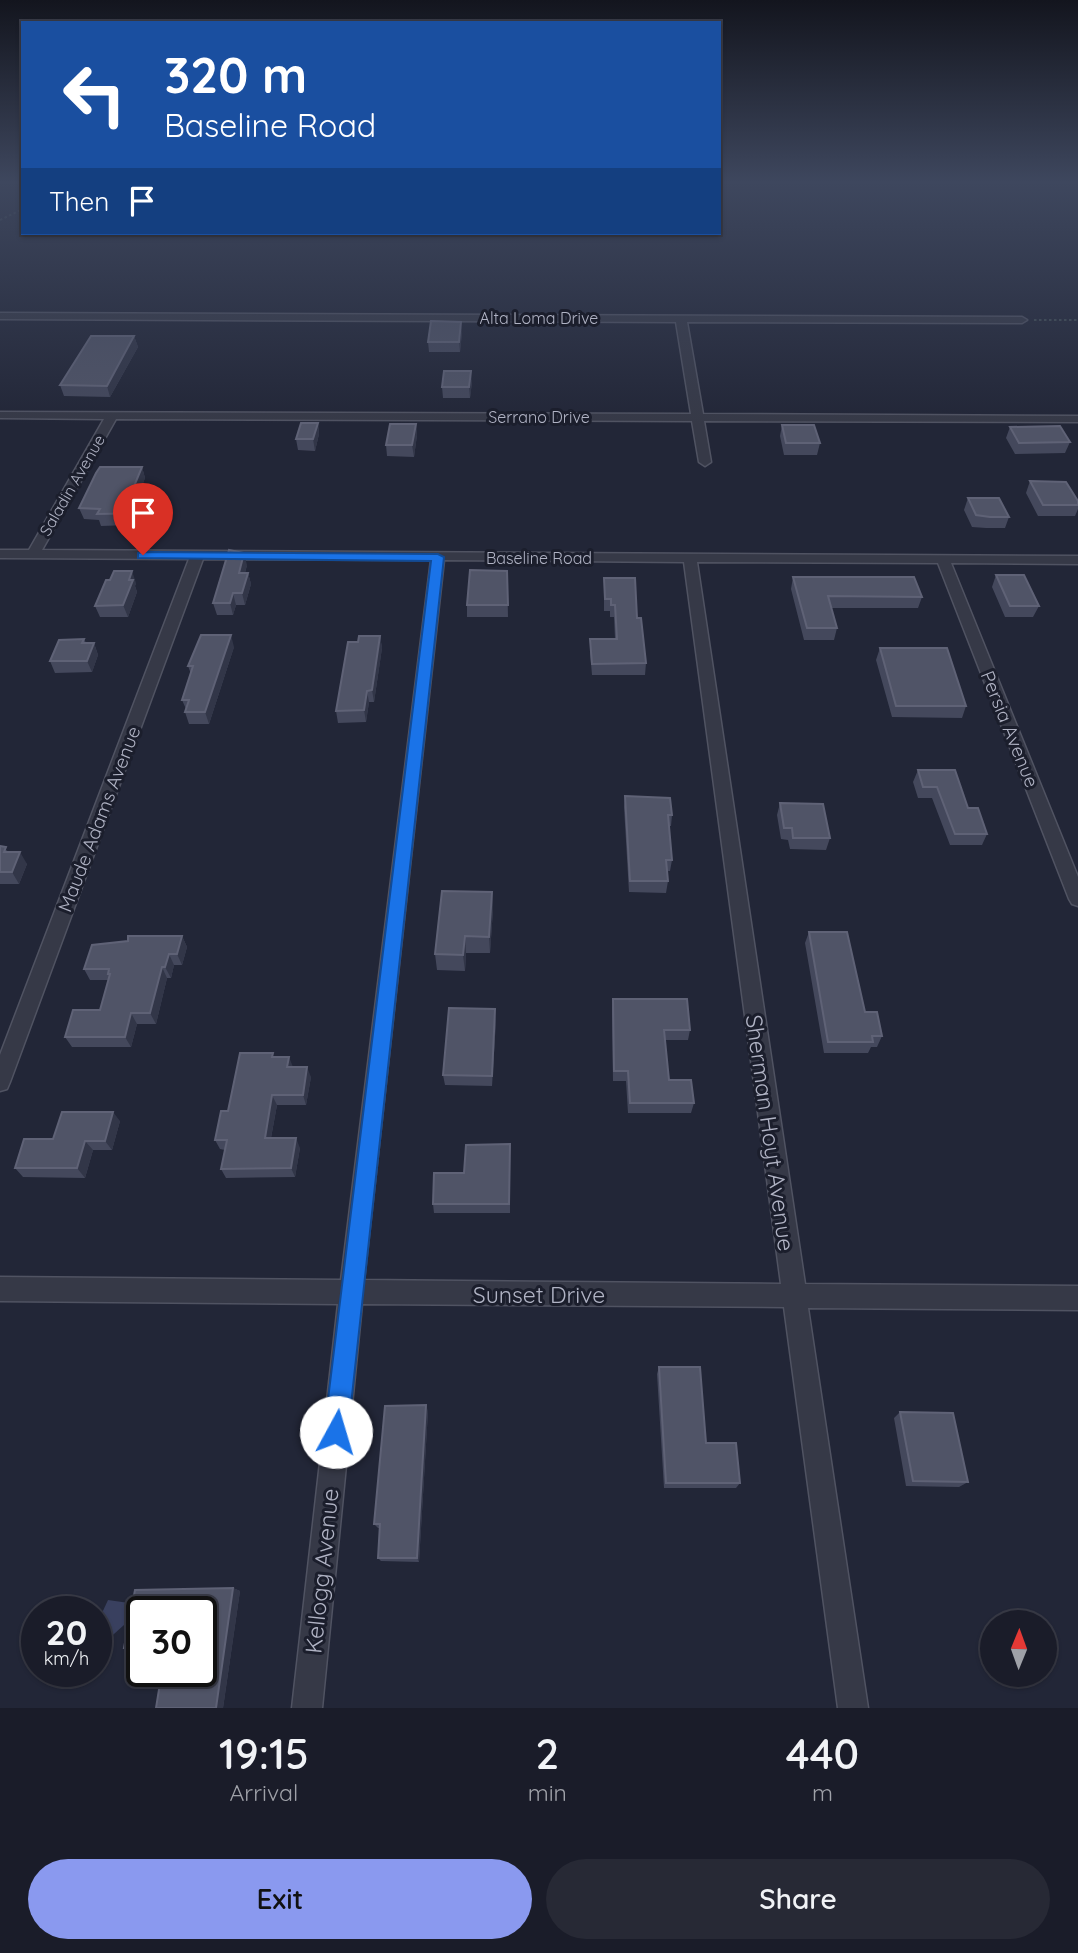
<!DOCTYPE html>
<html lang="en">
<head>
<meta charset="utf-8">
<style>
  body { margin:0; font-family:Quicksand,sans-serif; background:#272935; color:#f1f3f6; height:100vh; display:flex; flex-direction:column; font-size:26px; white-space:nowrap }
  * { box-sizing:border-box; margin:0 }
  p { font-size:23px; color:#9fa1a8 }
  .icon { flex:none; width:38px; height:38px; fill:none; stroke:currentColor; stroke-width:2; stroke-linecap:round; stroke-linejoin:round }
  .map { position:relative; height:1708px; overflow:hidden }
  .sheet { display:flex; flex-direction:column; background:#1a1c29; flex:1 }
  .sheet>* { flex:none }
  .guide { position:absolute; left:21px; top:21px; width:700px; height:214px; border-radius:0px; box-shadow:0 2px 5px #0004,0 0 0 2px #383a46; background:#1a4fa0; color:#fff; overflow:hidden }
  .needle { width:46px; rotate:1deg }
  .buttons { position:absolute; left:980px; top:1610px; display:grid; gap:14px }
  .buttons a { display:grid; place-items:center; width:77px; height:77px; border-radius:50%; background:#1a1c29; box-shadow:0 2px 5px #0004,0 0 0 2px #383a46; font-size:35px }
  .speed { position:absolute; left:21px; top:1596px; display:flex; gap:14px; font-size:35px; font-weight:700; text-align:center }
  .speed>* { display:grid; place-content:center; width:91px; height:91px; border-radius:50%; background:#1a1c29; box-shadow:0 2px 5px #0004,0 0 0 2px #383a46; line-height:1 }
  .speed small { font-size:18px; font-weight:400 }
  .speed .limit { border:4px solid #111; border-radius:10px; background:#fff; color:#111 }
  .pin { position:absolute; display:grid; place-items:center; width:60px; height:60px; color:#fff; margin:-72px -30px; border-radius:50% 50% 50% 0; rotate:-45deg; box-shadow:0 0 7px #0007 }
  .pin .icon { rotate:45deg }
  .me { position:absolute; width:77px; margin:-38px; rotate:6deg; stroke-linejoin:round; filter:drop-shadow(0 0 5px #0008) }
  .turn { display:flex; align-items:center; gap:24px; height:147px; padding:0 28px; font-size:32px }
  .turn .icon { width:91px; height:91px; stroke-width:2.5 }
  .turn b { display:block; font-size:49px; line-height:60px }
  .then { display:flex; align-items:center; height:66px; padding:0 28px; background:#0003; gap:14px; font-size:26px }
  .eta { display:flex; justify-content:space-evenly; align-items:center; height:119px; text-align:center }
  .eta b { font-size:42px; font-weight:600; line-height:49px }
  .cta { display:flex; gap:14px; margin-top:auto; padding:14px 28px }
  .cta a { flex:1; height:80px; border-radius:42px; background:#8a99ef; color:#111; font-size:28px; font-weight:600; line-height:80px; text-align:center }
  .cta a+a { background:#272935; color:#f1f3f6 }
  .map>svg:first-child { display:block }
</style>
</head>
<body>
<div class="map">
<svg width="1078" height="1708" viewBox="0 0 1078 1708">
  <rect width="100%" height="100%" fill="#222637"/>
  <path fill="#39405f" d="M108 1600 129 1603 124 1625 96 1650V1626Z"/>
  <g fill="none" stroke-linecap="round" stroke-linejoin="round">
    <defs>
      <path id="street" d="M0 313 1022 317 1027 320 1022 323 687 322 703 414 1078 416V422L704 421 711 462 705 466 699 462 692 421 116 419 42 550 1078 556V564L951 563 1078 877V906L1072 904 1069 899 938 563 697 562 805 1284 1078 1286V1310L808 1308 868 1708H838L784 1307 362 1304 322 1708H292L338 1304 0 1301V1277L341 1280 431 560 203 559 10 1082 7 1089 0 1091V1055L189 559 0 558V550H29L104 419 0 418V412L691 414 676 322 0 319ZM444 560 684 562 781 1284 364 1280Z"/>
    </defs>
    <use href="#street" stroke="#505362" stroke-width="3"/>
    <path stroke="#424e55" stroke-width="2" stroke-dasharray="2.5 2.5" stroke-linecap="butt" d="M0 220 23 209
      M1034 320H1078"/>
    <use href="#street" fill="#363947" fill-rule="evenodd"/>
  </g>
  <path fill="#44485c" d="M462 332 460 352H429L428 342Z
    M134 336 138 347 110 397 64 396 60 385Z
    M472 382 470 398H443L442 387Z
    M318 423 319 434 315 451 298 450 296 439Z
    M416 424 417 435 414 457 387 456 386 445Z
    M782 425 820 443 817 455H784L780 436Z
    M1010 427 1070 442 1065 453 1015 454 1006 438Z
    M142 467 145 478 138 496 165 507 158 524 101 526 99 520 84 519 79 508Z
    M1030 481 1078 501V509L1075 516H1038L1026 493Z
    M968 498 1009 517 1005 528H986L972 527 964 510Z
    M247 565 245 573H248L251 584 245 605H236L233 615H217L213 603Z
    M507 571 508 617H467V605Z
    M996 575 1039 606 1033 617H1005L992 587Z
    M793 577 922 597 918 608H831L837 628 834 640H804L791 589Z
    M604 578 637 618 646 663 645 675H592L590 651V639H615L614 617H610V611H604Z
    M136 583 135 586 137 592 128 617H100L95 606Z
    M380 636 382 648 374 702H369L366 722 338 723 336 711 358 642Z
    M84 639 86 643H94L98 655 92 672 55 673 50 661Z
    M234 647 209 724H189L185 712 186 709 182 700 191 674 188 666Z
    M880 648 966 706 962 718 892 717 876 660Z
    M918 770 968 808 987 834 982 845H950L932 798H918L913 782Z
    M625 796 672 815 671 826H669L672 860 670 871H667L668 881 666 893 629 892 624 807Z
    M780 803 830 838 826 850 790 849 788 840 781 839 777 815Z
    M0 846 27 864 19 884H0Z
    M492 892 493 909 490 953H466L465 971 437 970 435 954Z
    M809 932 882 1036 877 1047H871L868 1053H824L805 943Z
    M182 936 187 947 182 965H174L171 978H167L156 1024H137L131 1047H72L65 1037 100 1010 109 980H90L84 969Z
    M613 999 690 1030 688 1040H665L669 1080 694 1103 691 1113H628L626 1081H613L612 1010Z
    M496 1020 492 1086 445 1085 443 1075Z
    M275 1057 311 1077 306 1105H277L271 1138 300 1148 295 1177 226 1178 221 1169 225 1150 220 1149 215 1140 228 1111Z
    M120 1121 112 1150H93L85 1178 23 1177 15 1168 53 1139Z
    M510 1144V1213H434L433 1204 464 1173Z
    M659 1367 706 1443 740 1483 736 1488H664L657 1374Z
    M428 1411 419 1562 381 1561 378 1558 380 1528H378L374 1524Z
    M900 1412 968 1482 959 1487 906 1486 894 1418Z
    M233 1588 240 1591 223 1708H156L162 1671H201V1612H142V1650H132L124 1648 135 1590Z"/>
  <path fill="#323648" d="M461 322 462 332 460 352 459 342Z
    M134 336 138 347 110 397 107 386Z
    M471 371 472 382 470 398 469 387Z
    M318 423 319 434 315 451 313 439Z
    M416 424 417 435 414 457 412 445Z
    M142 467 145 478 134 507 130 496Z
    M161 496 165 507 158 524 155 513Z
    M244 553 247 565 242 584 239 573Z
    M132 571 136 583 135 586 137 592 128 617 123 605 129 580Z
    M248 573 251 584 245 605 242 593Z
    M233 593 236 605 233 615 230 603Z
    M231 635 234 647 209 724 205 712Z
    M380 636 382 648 374 702 372 690Z
    M94 643 98 655 92 672 87 661Z
    M367 691 369 702 366 722 364 710Z
    M20 852 27 864 19 884 12 872Z
    M492 892 493 909 490 953 489 937Z
    M182 936 187 947 182 965 177 954Z
    M465 936 466 953 465 971 463 955Z
    M169 954 174 965 171 978 165 967Z
    M162 967 167 978 156 1024 150 1013Z
    M495 1009 496 1020 492 1086V1076Z
    M131 1013 137 1024 131 1047 125 1037Z
    M289 1057 293 1067H287Z
    M307 1067 311 1077 306 1105 303 1095Z
    M272 1095 277 1105 269 1148 265 1138Z
    M113 1112 120 1121 112 1150 105 1141Z
    M296 1138 300 1148 295 1177 291 1168Z
    M85 1141 93 1150 85 1178 77 1168Z
    M426 1405 428 1411 419 1562 417 1558Z
    M233 1588 240 1591 223 1708H216Z"/>
  <path fill="#505467" stroke="#5f6276" stroke-width="2" d="M431 321 461 322 459 342H428Z
    M91 336H134L107 386 60 385Z
    M444 371H471L469 387H442Z
    M301 423H318L313 439H296Z
    M390 424H416L412 445H386Z
    M782 425H814L820 443H786Z
    M1060 426 1070 442 1019 443 1010 427Z
    M100 467H142L130 496H161L155 513 97 514 100 509 79 508 96 473Z
    M1030 481 1066 482 1078 501V505H1043Z
    M968 498H999L1009 517H990L976 515Z
    M229 550 244 553 239 573H248L242 593H233L230 603H213Z
    M470 570 507 571 508 605H467Z
    M114 571H132L129 580H133L123 605 95 606 106 580H110Z
    M996 575H1024L1039 606H1010Z
    M793 577H914L922 597 828 596 837 628H807Z
    M604 578H635L637 618H641L646 663 592 664 590 639H617L615 605H611V599H605Z
    M201 635H231L205 712H185L189 700H182L193 666H188Z
    M359 636H380L372 690 367 691 364 710 336 711 348 642H358Z
    M84 639 82 643H94L87 661H50L59 640Z
    M880 648H947L966 706H896Z
    M918 770H955L968 808H978L987 834H955L937 787H923Z
    M625 796 670 798 672 815H668L672 860H666L668 881H630Z
    M780 803 823 804 830 838H793L792 828H784Z
    M0 846 6 847 4 852H20L12 872H0Z
    M442 891 492 892 489 937 465 936 463 955 435 954Z
    M809 932H847L865 1012H877L882 1036H872L873 1042H828Z
    M128 936H182L177 954H169L165 967H162L150 1013H131L125 1037H65L73 1010H100L110 974H108L109 969H84L92 945 128 941Z
    M613 999H687L690 1030H664L669 1080H691L694 1103H630L628 1071H614Z
    M449 1008 495 1009 492 1076 443 1075Z
    M240 1053H273L272 1057H289L287 1067H307L303 1095H272L265 1138H296L291 1168 221 1169 227 1140H215L221 1111H228Z
    M62 1112H113L105 1141H85L77 1168H15L24 1139H53Z
    M510 1144 509 1204H433L434 1173H464L466 1145Z
    M659 1367H700L706 1443H736L740 1483H666Z
    M426 1405 417 1558H378L380 1524H374L385 1406Z
    M900 1412 953 1413 968 1482 913 1481Z
    M233 1588 216 1708H156L162 1671H201V1612H142V1648H124L135 1590Z"/>
  <linearGradient id="sky" x2="0" y2="1"><stop stop-color="#13151e"/><stop offset="0.43" stop-color="#3e475e"/><stop offset="1" stop-color="#3e475e" stop-opacity="0"/></linearGradient>
  <rect width="1078" height="424" fill="url(#sky)"/>
  <path fill="#1a73e8" stroke="#114b97" stroke-width="2" d="M143 552 438 554 444 557 348 1432 344 1440 336 1443 328 1440 324 1432 431 561 138 558V553Z"/>
  <g text-anchor="middle" stroke-width="6" stroke-linejoin="round" paint-order="stroke">
    <g font-size="16" fill="#b0b3c4" stroke="#1b1e2c">
      <text x="539" y="324">Alta Loma Drive</text>
      <text x="539" y="423">Serrano Drive</text>
      <text transform="translate(72 485) rotate(-60)" y="6">Saladin Avenue</text>
      <text x="539" y="564">Baseline Road</text>
    </g>
    <g font-size="19" fill="#b0b3c4" stroke="#1b1e2c">
      <text transform="translate(1010 729) rotate(68)" y="7">Persia Avenue</text>
      <text transform="translate(99 819) rotate(-69)" y="7">Maude Adams Avenue</text>
    </g>
    <g font-size="23" fill="#b0b3c4" stroke="#1b1e2c">
      <text transform="translate(770 1133) rotate(82)" y="8">Sherman Hoyt Avenue</text>
      <text x="539" y="1303">Sunset Drive</text>
      <text transform="translate(322 1571) rotate(-84)" y="8">Kellogg Avenue</text>
    </g>
  </g>
</svg>
<div class="buttons">
<a><svg class="needle" viewBox="-14 -14 28 28"><path d="M0-13l5 13h-10z" fill="#e53935"/><path d="M0 13l5-13h-10z" fill="#9fa1a8"/></svg></a>
</div>
<div class="speed"><div>20<small>km/h</small></div><div class="limit">30</div></div>
<div class="pin" style="left:143px;top:555px;background:#d93025"><svg class="icon" aria-label="arrive" viewBox="0 0 24 24"><path d="M6 21V4h12l-3 4 3 4H6"/></svg></div>
<svg class="me" style="left:336px;top:1432px" viewBox="-20 -20 40 40"><circle r="19" fill="#fff"/><path d="M0-13L10 11 0 6-10 11z" fill="#1a73e8"/></svg>
<div class="guide">
<div class="turn"><svg class="icon" aria-label="left" viewBox="0 0 24 24"><path d="M17 20v-9H6M10 6l-5 5 5 5"/></svg><div><b>320 m</b>Baseline Road</div></div>
<div class="then">Then<svg class="icon" aria-label="arrive" viewBox="0 0 24 24"><path d="M6 21V4h12l-3 4 3 4H6"/></svg></div>
</div>
</div>
<section class="sheet">
<div class="eta">
<div><b>19:15</b><p>Arrival</p></div>
<div><b>2</b><p>min</p></div>
<div><b>440</b><p>m</p></div>
</div>
<div class="cta"><a>Exit</a><a>Share</a></div>
</section>
</body>
</html>
